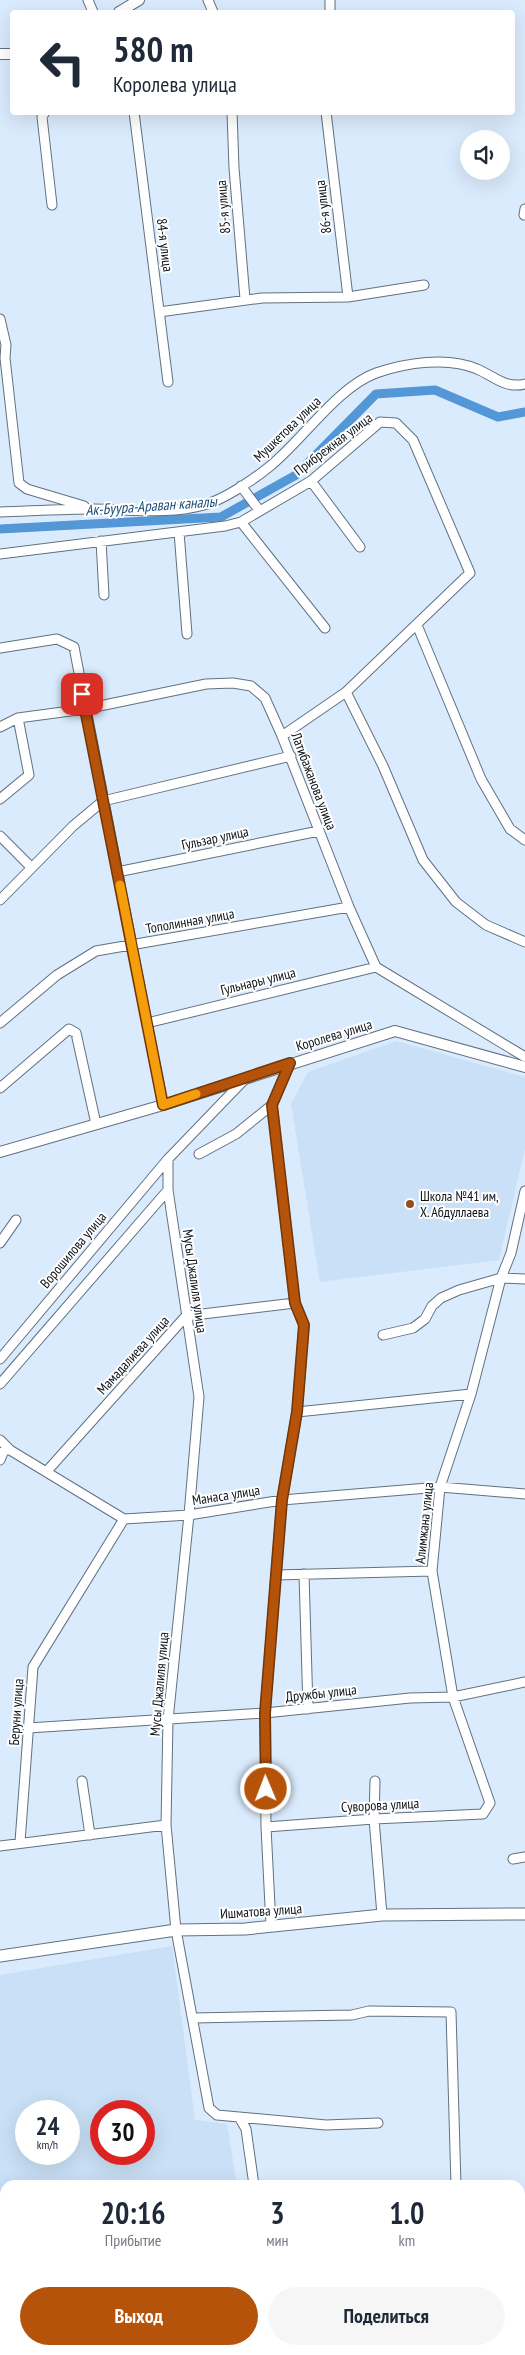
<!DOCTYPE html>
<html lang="ru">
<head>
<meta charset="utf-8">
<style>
  body { margin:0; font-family:"PT Sans Narrow",sans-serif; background:#f6f6f7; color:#1f2937; height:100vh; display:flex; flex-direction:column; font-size:19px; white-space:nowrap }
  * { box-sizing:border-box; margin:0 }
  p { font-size:16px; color:#747a83 }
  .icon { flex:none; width:28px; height:28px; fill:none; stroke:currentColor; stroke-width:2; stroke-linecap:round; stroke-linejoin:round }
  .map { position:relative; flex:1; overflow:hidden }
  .details { position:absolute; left:0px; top:2180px; width:525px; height:175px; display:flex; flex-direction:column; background:#fff; border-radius:15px 15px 0 0; box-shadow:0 5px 20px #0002 }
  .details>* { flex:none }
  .hud { position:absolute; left:10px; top:10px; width:505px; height:105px; border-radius:5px; box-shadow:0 5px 20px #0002; background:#fff; color:#1f2937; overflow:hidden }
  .fabs { position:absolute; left:460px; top:130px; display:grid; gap:10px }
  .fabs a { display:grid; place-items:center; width:50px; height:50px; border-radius:50%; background:#fff; box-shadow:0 5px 20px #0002; font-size:25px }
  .speed { position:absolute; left:15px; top:2100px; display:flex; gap:10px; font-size:25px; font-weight:700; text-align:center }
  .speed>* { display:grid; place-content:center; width:65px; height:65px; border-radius:50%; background:#fff; box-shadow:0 5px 20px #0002; line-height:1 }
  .speed small { font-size:12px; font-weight:400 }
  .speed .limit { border:8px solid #d22; background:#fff; color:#111 }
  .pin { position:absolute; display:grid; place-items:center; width:42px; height:42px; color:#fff; margin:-21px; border-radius:10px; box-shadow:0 2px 8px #0006 }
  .me { position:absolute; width:55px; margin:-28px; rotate:359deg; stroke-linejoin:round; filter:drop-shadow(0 0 4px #0008) }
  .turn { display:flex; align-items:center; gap:18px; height:105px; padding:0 20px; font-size:22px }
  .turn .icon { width:65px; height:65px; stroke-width:2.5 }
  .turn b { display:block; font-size:35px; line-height:42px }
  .eta { display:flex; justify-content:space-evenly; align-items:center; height:85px; text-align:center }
  .eta b { font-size:30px; font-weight:700; line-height:35px }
  .cta { display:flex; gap:10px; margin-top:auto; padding:10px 20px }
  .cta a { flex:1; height:58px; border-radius:30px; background:#b45309; color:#fff; font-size:20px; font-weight:700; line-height:58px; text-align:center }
  .cta a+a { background:#f6f6f7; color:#1f2937 }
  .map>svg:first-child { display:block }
</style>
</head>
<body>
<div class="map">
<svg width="525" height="2355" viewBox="0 0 525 2355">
  <rect width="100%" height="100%" fill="#daebfd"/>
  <path fill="#c9e0f6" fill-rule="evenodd" d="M396 1041 525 1077V1148L499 1260 320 1282 291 1104 308 1072Z
    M172 1946 195 2120 227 2124 237 2185H5V2350H231L230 2355H0V1975ZM26 2111H69V2154H26ZM101 2111H144V2154H101Z"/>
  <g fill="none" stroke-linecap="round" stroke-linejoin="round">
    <path stroke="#5397d6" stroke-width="9" d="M0 529 221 517 296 475 376 394 435 390 498 417 525 412"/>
    <defs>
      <path id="minor" d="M88 0 93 12
        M208 0 213 12
        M330 12V0
        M45 112 42 117 52 205
        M134 112 168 382
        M232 112 234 168 245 299
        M326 112 348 297
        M524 215 525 209
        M159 312 262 298 348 297 424 285
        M0 319 6 345 5 358 19 483 27 489 84 506
        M311 481 360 547
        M241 486 259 510
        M0 512C31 511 63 509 94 509 130 509 169 515 204 505 223 500 253 480 269 467 302 441 336 388 376 373 405 363 448 356 477 369 494 376 505 389 525 384
        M241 522 325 628
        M179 532 187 634
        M101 541 104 595
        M0 554 225 526 241 522 311 481 380 422 396 423 413 440 470 573 346 692 282 736
        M417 625 481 779 510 829 525 840
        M0 648 57 639 74 647 163 1105
        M346 692 383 766 423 860 456 902 486 925 525 942
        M0 727 18 718 85 709 206 684 233 683 251 686 265 698 282 736 349 907 376 967 525 1057
        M0 799 29 775 18 718
        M0 836 31 867
        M117 872 319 831
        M0 900 73 826 103 801 291 756
        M0 1023 57 975 96 951 349 907
        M147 1023 376 967
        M0 1088 69 1029 76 1033 96 1124
        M199 1154 236 1134 272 1105
        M168 1159V1190L199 1397 189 1515 168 1720 166 1825 176 1930 209 2108 217 2115 239 2117 246 2129 254 2185
        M0 1243 16 1220
        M383 1335 413 1328 425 1319 432 1306 441 1298 459 1290 501 1278 525 1279
        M0 1359 168 1159 245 1079
        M0 1384 168 1190
        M297 1412 471 1394
        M0 1440 10 1450 124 1519 189 1515 282 1500 440 1487 525 1494
        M0 1460 4 1450H10
        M47 1471 186 1316 295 1303
        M304 1574 308 1709
        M276 1575 432 1571
        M28 1728 265 1713 410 1698 453 1697 525 1682
        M82 1781 90 1835
        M375 1781 374 1819 382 1915
        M266 1827 374 1819 483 1814 490 1803 453 1697 432 1571 440 1487 471 1394 501 1278 511 1253 525 1191
        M20 1842 33 1667 124 1519
        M0 1846 166 1825
        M513 1859 525 1857
        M271 1926 266 1827 265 1713 282 1500 297 1412 304 1325 295 1303 272 1105 290 1063
        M194 2018 352 2015 369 2011 451 2012 456 2185
        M239 2117 326 2125 378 2123
        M251 2355 252 2350"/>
      <path id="tertiary" d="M119 12 139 0
        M0 54H12
        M0 1152 163 1105 395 1031 525 1067"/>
      <path id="secondary" d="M0 1956 176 1930 245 1929 382 1915 525 1914"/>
    </defs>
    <use href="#minor" stroke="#627180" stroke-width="11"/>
    <use href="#tertiary" stroke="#627180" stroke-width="12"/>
    <use href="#secondary" stroke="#627180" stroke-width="13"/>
    <use href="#minor" stroke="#fff" stroke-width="9"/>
    <use href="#tertiary" stroke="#fff" stroke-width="10"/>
    <use href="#secondary" stroke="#fff" stroke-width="11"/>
  </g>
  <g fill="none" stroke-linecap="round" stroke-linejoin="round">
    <defs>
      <path id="route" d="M82 694 163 1105 290 1063 272 1105 295 1303 304 1325 297 1412 282 1500 265 1713 266 1789"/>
    </defs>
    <use href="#route" stroke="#753606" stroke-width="12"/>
    <use href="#route" stroke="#b45309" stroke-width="9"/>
    <path stroke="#f59e0b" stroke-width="9" d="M120 885 163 1105 196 1094"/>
  </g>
  <circle fill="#934e24" stroke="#fff" stroke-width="2" cx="410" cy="1204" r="5"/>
  <g text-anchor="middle" stroke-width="4" stroke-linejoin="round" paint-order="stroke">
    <g font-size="14" fill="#0c1217" stroke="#fff">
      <text transform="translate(223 207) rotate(-95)" y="5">85-я улица</text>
      <text transform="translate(323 207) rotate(-97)" y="5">86-я улица</text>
      <text transform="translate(165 245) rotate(83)" y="5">84-я улица</text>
      <text transform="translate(287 429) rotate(-44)" y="5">Мушкетова улица</text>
      <text transform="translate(333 444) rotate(-37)" y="5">Прибрежная улица</text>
      <text transform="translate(314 781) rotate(69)" y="5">Латибажанова улица</text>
      <text transform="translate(215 838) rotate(-12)" y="5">Гульзар улица</text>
      <text transform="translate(190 921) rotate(-10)" y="5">Тополинная улица</text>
      <text transform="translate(258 981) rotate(-14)" y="5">Гульнары улица</text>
      <text transform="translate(334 1035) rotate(-17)" y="5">Королева улица</text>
      <text transform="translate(73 1250) rotate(-50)" y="5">Ворошилова улица</text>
      <text transform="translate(195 1281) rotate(82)" y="5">Мусы Джалиля улица</text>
      <text transform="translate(133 1355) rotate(-48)" y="5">Мамадалиева улица</text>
      <text transform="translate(226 1495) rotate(-9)" y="5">Манаса улица</text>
      <text transform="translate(424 1523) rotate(-84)" y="5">Алимжана улица</text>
      <text transform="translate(159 1684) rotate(-85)" y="5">Мусы Джалиля улица</text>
      <text transform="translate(321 1693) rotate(-6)" y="5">Дружбы улица</text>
      <text transform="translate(16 1712) rotate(-86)" y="5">Беруни улица</text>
      <text transform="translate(380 1805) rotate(-3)" y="5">Суворова улица</text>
      <text transform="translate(261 1911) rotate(-4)" y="5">Ишматова улица</text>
    </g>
    <g font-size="14" fill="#0c1217" stroke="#fff" text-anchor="start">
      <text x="420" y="1201">Школа №41 им,<tspan x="420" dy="16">Х. Абдуллаева</tspan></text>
    </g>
    <g font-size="15" font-style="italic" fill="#1d4e78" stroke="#fff">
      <text transform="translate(151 506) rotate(-4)" y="5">Ак-Буура-Араван каналы</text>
    </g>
  </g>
</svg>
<div class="fabs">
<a><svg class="icon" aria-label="sound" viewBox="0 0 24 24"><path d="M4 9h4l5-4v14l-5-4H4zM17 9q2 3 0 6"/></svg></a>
</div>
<div class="speed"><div>24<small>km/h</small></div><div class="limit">30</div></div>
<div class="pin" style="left:82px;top:694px;background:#d93025"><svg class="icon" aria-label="arrive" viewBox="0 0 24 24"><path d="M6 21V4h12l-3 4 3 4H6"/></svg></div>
<svg class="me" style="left:266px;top:1789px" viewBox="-20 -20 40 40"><circle r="17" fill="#b45309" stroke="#fff" stroke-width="3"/><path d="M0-11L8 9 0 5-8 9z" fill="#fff"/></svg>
<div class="hud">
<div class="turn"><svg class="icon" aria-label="left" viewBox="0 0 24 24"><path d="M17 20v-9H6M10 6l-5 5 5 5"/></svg><div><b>580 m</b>Королева улица</div></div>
</div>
<section class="details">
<div class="eta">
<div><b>20:16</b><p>Прибытие</p></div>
<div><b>3</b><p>мин</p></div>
<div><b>1.0</b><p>km</p></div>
</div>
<div class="cta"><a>Выход</a><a>Поделиться</a></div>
</section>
</div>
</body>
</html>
